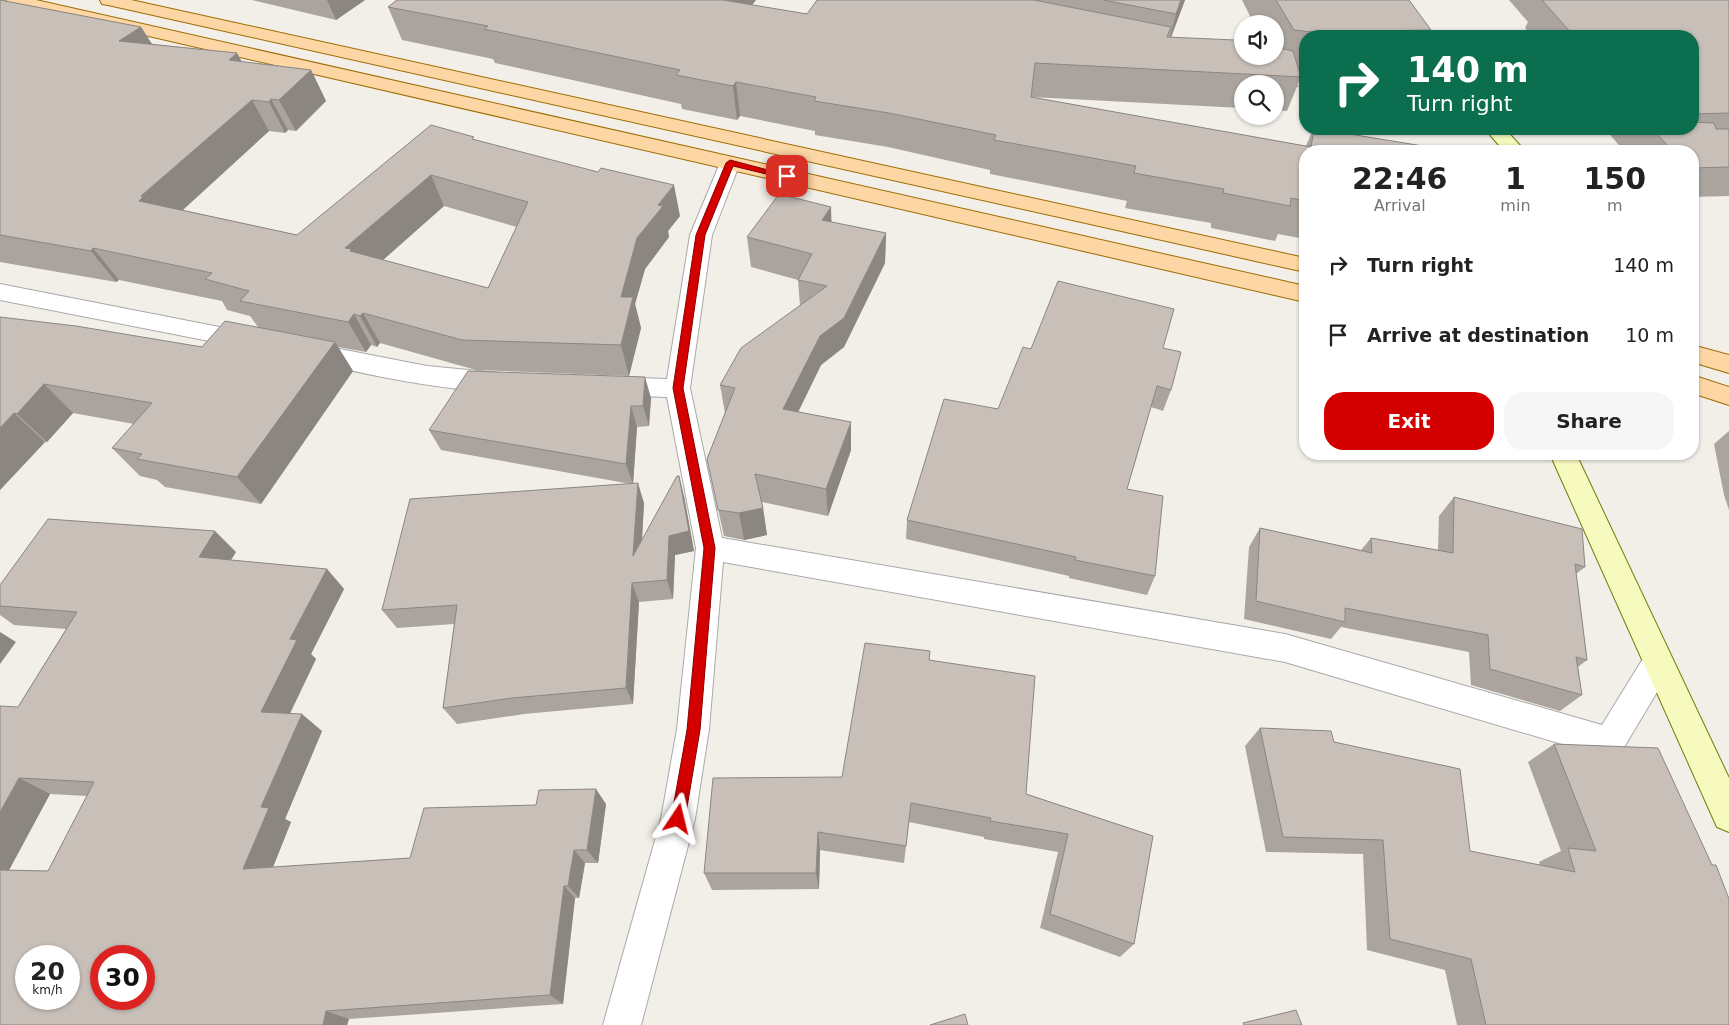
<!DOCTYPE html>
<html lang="en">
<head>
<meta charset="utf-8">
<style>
  body { margin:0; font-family:"DejaVu Sans",sans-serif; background:#f6f6f6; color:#222; height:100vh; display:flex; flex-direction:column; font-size:19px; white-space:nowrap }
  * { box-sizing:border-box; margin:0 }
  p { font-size:16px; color:#767676 }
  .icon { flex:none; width:28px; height:28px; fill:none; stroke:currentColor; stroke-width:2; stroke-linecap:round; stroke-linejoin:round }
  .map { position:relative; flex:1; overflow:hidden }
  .panel { position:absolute; left:1299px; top:145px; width:400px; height:315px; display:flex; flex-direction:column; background:#fff; border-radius:20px; box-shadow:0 1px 4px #0004 }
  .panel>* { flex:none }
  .top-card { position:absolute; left:1299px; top:30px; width:400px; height:105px; border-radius:20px; box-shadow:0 1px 4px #0004; background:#0b6e4f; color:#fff; overflow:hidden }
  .tools { position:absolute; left:1234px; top:15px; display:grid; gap:10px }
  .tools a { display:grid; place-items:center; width:50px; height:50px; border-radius:50%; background:#fff; box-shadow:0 1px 4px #0004; font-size:25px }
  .speed { position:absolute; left:15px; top:945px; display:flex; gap:10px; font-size:25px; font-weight:700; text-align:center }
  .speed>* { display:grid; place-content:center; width:65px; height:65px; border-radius:50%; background:#fff; box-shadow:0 1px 4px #0004; line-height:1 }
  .speed small { font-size:12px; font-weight:400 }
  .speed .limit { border:8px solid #d22; background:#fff; color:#111 }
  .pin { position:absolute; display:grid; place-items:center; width:42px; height:42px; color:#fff; margin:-21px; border-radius:10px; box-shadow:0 2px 8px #0006 }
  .me { position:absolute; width:55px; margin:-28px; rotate:10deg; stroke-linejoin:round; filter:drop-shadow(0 0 4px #0008) }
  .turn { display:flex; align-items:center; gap:18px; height:105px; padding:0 25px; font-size:22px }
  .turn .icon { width:65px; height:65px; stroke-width:2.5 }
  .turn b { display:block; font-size:35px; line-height:42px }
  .eta { display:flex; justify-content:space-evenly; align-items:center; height:85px; text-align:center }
  .eta b { font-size:30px; font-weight:800; line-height:35px }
  .cta { display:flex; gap:10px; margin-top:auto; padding:10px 25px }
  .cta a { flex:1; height:58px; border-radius:20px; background:#d40000; color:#fff; font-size:20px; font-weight:800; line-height:58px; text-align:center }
  .cta a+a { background:#f6f6f6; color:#222 }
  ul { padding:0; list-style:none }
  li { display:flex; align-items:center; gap:15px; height:70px; padding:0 25px }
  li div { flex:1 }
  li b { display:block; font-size:19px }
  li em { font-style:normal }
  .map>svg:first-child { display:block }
</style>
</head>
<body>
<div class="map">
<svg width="1729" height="1025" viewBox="0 0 1729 1025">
  <rect width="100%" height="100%" fill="#f2efe9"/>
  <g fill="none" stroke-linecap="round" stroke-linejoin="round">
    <defs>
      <path id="minor" d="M1262 69 1305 75V87L1256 78 1253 74 1256 70Z
        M730 157 737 159 740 163 712 235 690 388 722 538 1285 634 1602 725 1647 652 1658 648 1669 652 1673 662 1669 672 1620 754 1609 758 1285 662 723 562 709 729 695 819 641 1025H603L661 819 677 729 696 548 667 397 609 395 600 392 597 386 600 380 609 377 667 379 690 235 720 163 723 159Z
        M0 284 250 333 258 335 262 341 258 347 250 349 0 300Z
        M309 343 427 366 499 373 508 376 511 382 508 388C474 399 339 369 300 358L297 352 300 346Z"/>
      <path id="secondary" d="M1485 129H1505L1525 151H1504Z
        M1550 454H1576L1729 778V832L1717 827Z"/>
      <path id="primary" d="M6 0H36L1305 286V302L14 5 8 4Z
        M100 0H131L1305 258V272L108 5 102 4Z
        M1692 345 1729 355V373L1692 362Z
        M1692 375 1729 387V405L1692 393Z"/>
    </defs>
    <use href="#minor" stroke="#a9a9a9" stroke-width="2"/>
    <use href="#secondary" stroke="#707d05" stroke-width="2"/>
    <use href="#primary" stroke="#a06b00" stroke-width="2"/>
    <use href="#minor" fill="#fff" fill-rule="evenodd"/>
    <use href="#secondary" fill="#f7fabf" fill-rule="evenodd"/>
    <use href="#primary" fill="#fcd6a4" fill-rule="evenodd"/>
  </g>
  <path fill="#aba49e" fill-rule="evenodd" d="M0 0 141 27 152 44 237 53 241 62 311 70 326 101 296 131 288 130 285 133 269 131 183 210 297 235 475 140 680 216 668 231 669 237 645 269 635 304 641 328 629 376 476 370 380 343 377 347 371 345 366 352 338 347 353 371 261 504 165 487 157 480 140 476 112 448 134 424 73 413 47 442H45L0 490V317L202 347 258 327 250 316 227 310 222 301 119 280 116 282 0 262ZM444 206 517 227 488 288 383 260Z
    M252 0H365L336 20Z
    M397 0H756L752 5 807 14 817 0H1185L1171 37 1275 56V24H1254L1242 0H1409L1431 30 1428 36H1305V72H1299L1301 77 1287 111 1275 110V84H1242V108L1031 97 1306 146 1313 129 1429 147 1305 151V239L1278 234 1275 241 1211 228V223L1125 208 1127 201 990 174V170L888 147 815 135V131L740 116 737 120 682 109 681 104 495 63 493 59 402 40 388 7Z
    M1509 0H1729V196L1692 197V151H1624L1605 129H1692V36H1532L1525 28 1528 22Z
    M832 222 886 233 885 263 844 347 821 365 798 412 851 450 828 516 762 502 767 535 744 540 724 536 707 459 725 413 720 385 800 306 798 280 751 267 747 237Z
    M1163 348 1171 390 1163 411 1151 407 1127 489 1155 576 1147 595 1069 578V576L906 539 907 520 998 409Z
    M651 398 649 426 637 427 633 484 644 503 642 540 684 496 694 551 675 555 673 599 639 602 633 704 524 714 457 724 443 708 454 624 397 628 382 610 631 484 441 450 429 430Z
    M1729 431V510L1724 495 1714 444Z
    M1454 497 1585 567 1576 574 1587 660 1578 667 1582 695 1560 711 1471 685 1469 652 1341 627 1331 639 1244 619 1249 547 1260 528 1361 550 1371 538 1438 550 1439 516Z
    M236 552 231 560 327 569 344 589 311 654 316 659 290 714 322 731 285 819 291 822 273 867 410 858 606 804 598 863H585L579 898H575L563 1004 349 1019 347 1025H0L18 707 66 629 14 625 0 615V585ZM50 794 87 796 48 871 9 870Z
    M929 660 1026 794 1153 836 1134 944 1120 957 1040 928 1058 852 984 839V837L909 822 904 863 820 850 819 889 712 890 704 873 842 777Z
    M1260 728 1334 742 1470 851 1540 865 1539 862 1561 851 1528 762 1554 744 1729 1025H1457L1445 970 1367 950 1363 854 1266 852 1245 746Z"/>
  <path fill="#8b8681" d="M327 0H365L336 20Z
    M723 0H756L727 34Z
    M1181 0H1185L1167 48 1176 14Z
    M141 27 160 57 119 41Z
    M237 53 254 84 229 60Z
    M311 70 326 101 296 131 279 100Z
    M736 82 740 116 737 120 733 86Z
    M271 99 288 130 285 133 269 102Z
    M252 100 269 131 165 226 139 201 141 196Z
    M431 175 444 206 366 275 345 248Z
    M674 185 680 216 668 231 669 237 645 269 635 304 641 328 629 376 621 345V297L637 238 658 205Z
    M831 207 832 236 822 220Z
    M886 233 885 263 844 347 821 365 786 437 783 409 820 336Z
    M93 248 119 280 116 282 91 251Z
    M363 313 380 343 377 347 360 316Z
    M354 314 371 345 366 352 348 322Z
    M335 342 353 371 261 504 237 477Z
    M645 377 651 398 649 426 643 406Z
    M44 384 73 413 47 442 17 414Z
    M631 406 637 427 633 484 626 464Z
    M14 413 45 442 0 490V428Z
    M851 422V450L828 516 826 489Z
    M679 476 684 496 694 551 675 555 673 599 667 580 669 536Z
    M638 483 644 503 640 575 633 556Z
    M763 508 767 535 744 540 739 513Z
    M215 531 236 552 220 577 199 557Z
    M327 569 344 589 311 654 316 659 282 729 261 712 290 639Z
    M632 583 639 602 633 704 626 688Z
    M0 632 16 642 0 664Z
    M302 714 322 731 285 819 291 822 267 882 243 869 261 807Z
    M19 778 50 794 2 883 0 882V812Z
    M596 789 606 804 598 863 587 850Z
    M818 832 820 850 819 889 816 873Z
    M574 850 585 863 579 898 568 886Z
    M564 886 575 898 563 1004 550 995Z
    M326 1011 349 1019 347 1025H323Z"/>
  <path fill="#c7bfb8" stroke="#8b8681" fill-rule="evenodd" d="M0 0 141 27 119 41 237 53 229 60 311 70 279 100 271 99 269 102 252 100 141 196 143 197 139 201 297 235 431 125 474 137 472 139 598 172 601 168 674 185 658 205 663 206 637 238 621 297H633L621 345 462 340 363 313 360 316 354 314 348 322 240 301 249 291 205 279 212 273 93 248 91 251 0 235ZM431 175 528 202 488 288 350 251 352 249 345 248Z
    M397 0H723L807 14 817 0H1034L1171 27 1167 37 1235 40 1242 41V56H1275V47L1293 51 1301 77 1035 63 1031 97 1311 147 1314 129H1319L1429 147V151H1305V201L1291 198 1290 206 1223 193 1224 189 1134 173 1136 166 994 140 996 135 889 113 814 101 816 97 736 82 733 86 676 75 680 70 484 29 488 26 388 7Z
    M1103 0H1181L1176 14Z
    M1276 0H1409L1431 30 1312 32 1294 30Z
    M1542 0H1729V113L1692 114V36H1574Z
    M1692 122 1714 123 1716 129H1729V167L1692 168V151H1673L1652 129H1692Z
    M779 194 831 207 822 220 886 233 844 318 820 336 783 409 851 422 826 489 755 474 763 508 739 513 718 510 707 459 735 388 720 385 741 348 827 286 798 280 812 254 747 237Z
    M1058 281 1174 309 1163 348 1181 352 1171 390 1157 386 1127 489 1163 496 1155 576 1075 560 1076 557 907 520 944 399 998 409 1023 347 1031 349Z
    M0 317 76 326 202 347 225 321 335 342 237 477 137 459 142 454 112 448 152 403 44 384 17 414 14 413 0 428Z
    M468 371 645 377 643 406H631L626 464 429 430Z
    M677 476H679L689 531 669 536 667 580 632 583 626 688 512 698 443 708 457 605 382 610 410 499 638 483 633 556Z
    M1454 497 1582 529 1585 567 1575 564 1587 660 1576 657 1582 695 1490 669 1488 635 1345 608V622L1256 601 1260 528 1372 553 1371 538 1453 553Z
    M48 519 215 531 199 557 327 569 290 639 297 640 261 712 302 714 261 807 269 808 243 869 410 858 424 808 536 805 539 790 596 789 587 850H574L568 886H564L550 995 326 1011 323 1025H0V870L48 871 94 782 19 778 0 812V706L18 707 77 612 0 606V585ZM26 956H69V999H26ZM101 956H144V999H101Z
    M865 643 930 651 929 660 1035 676 1026 794 1153 836 1134 944 1050 914 1068 834 990 821 991 818 911 803 906 846 818 832 816 873H704L713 778 842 777Z
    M1260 728 1331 731 1334 742 1460 769 1470 851 1575 872 1568 848 1596 851 1554 744 1658 748 1712 865H1716L1729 899V1025H1486L1471 959 1390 939 1383 840 1283 837Z
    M1296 1010 1302 1025H1244L1243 1023Z
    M965 1014 968 1025H930Z"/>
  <path fill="#d40000" stroke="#8a0000" d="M730 160 791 176 787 179 733 166 705 235 683 388 715 548 700 730 685 819 683 824 678 826 673 824 671 819 687 730 704 548 673 388 696 235 726 163Z"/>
</svg>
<div class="tools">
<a><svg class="icon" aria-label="sound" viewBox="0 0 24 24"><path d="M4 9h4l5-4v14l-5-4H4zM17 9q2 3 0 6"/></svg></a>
<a><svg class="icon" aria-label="search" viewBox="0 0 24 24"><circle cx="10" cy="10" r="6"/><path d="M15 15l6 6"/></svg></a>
</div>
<div class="speed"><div>20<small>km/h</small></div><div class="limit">30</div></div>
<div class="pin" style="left:787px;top:176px;background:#d93025"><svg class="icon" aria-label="arrive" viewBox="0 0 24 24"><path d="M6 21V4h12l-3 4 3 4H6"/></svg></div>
<svg class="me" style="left:678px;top:819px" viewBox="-20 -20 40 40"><path d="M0-17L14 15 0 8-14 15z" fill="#d40000" stroke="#fff" stroke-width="4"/></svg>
<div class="top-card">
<div class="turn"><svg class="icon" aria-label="right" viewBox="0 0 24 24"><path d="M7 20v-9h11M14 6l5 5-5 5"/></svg><div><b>140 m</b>Turn right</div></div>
</div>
<section class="panel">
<div class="eta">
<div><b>22:46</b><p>Arrival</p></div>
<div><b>1</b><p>min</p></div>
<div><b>150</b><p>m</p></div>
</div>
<ul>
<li><svg class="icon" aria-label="right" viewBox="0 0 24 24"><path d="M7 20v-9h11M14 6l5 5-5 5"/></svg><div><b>Turn right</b></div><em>140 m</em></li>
<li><svg class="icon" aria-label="arrive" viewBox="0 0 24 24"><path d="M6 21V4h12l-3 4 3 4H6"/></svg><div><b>Arrive at destination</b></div><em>10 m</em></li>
</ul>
<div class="cta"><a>Exit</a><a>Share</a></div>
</section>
</div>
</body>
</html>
